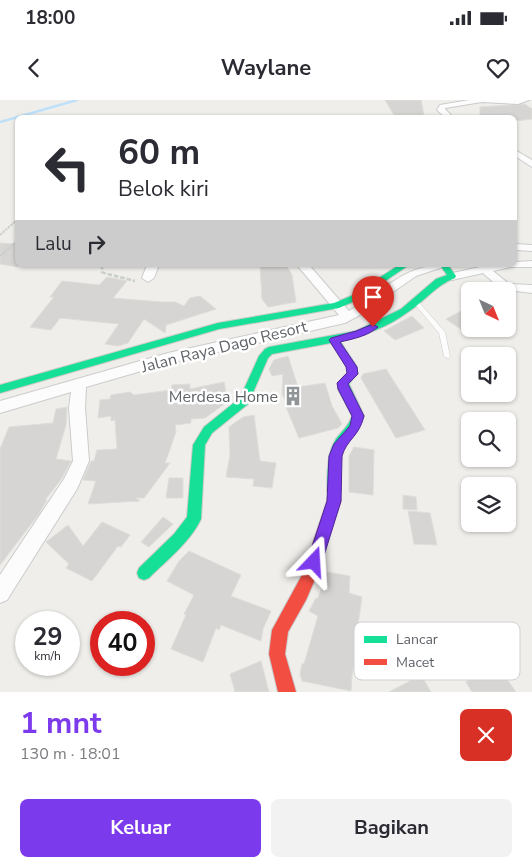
<!DOCTYPE html>
<html lang="id">
<head>
<meta charset="utf-8">
<style>
  body { margin:0; font-family:"Nunito Sans",sans-serif; background:#f2f2f3; color:#2b2b33; height:100vh; display:flex; flex-direction:column; font-size:19px; white-space:nowrap }
  * { box-sizing:border-box; margin:0 }
  p { font-size:16px; color:#7c7c81 }
  .icon { flex:none; width:28px; height:28px; fill:none; stroke:currentColor; stroke-width:2; stroke-linecap:round; stroke-linejoin:round }
  .map { position:relative; height:592px; overflow:hidden }
  .panel { display:flex; flex-direction:column; background:#fff; flex:1 }
  .panel>* { flex:none }
  .top-card { position:absolute; left:15px; top:15px; width:502px; height:152px; border-radius:8px; box-shadow:0 1px 4px #0004; background:#fff; color:#2b2b33; overflow:hidden }
  .needle { width:32px; rotate:137deg }
  .controls { position:absolute; left:461px; top:182px; display:grid; gap:10px }
  .controls a { display:grid; place-items:center; width:55px; height:55px; border-radius:8px; background:#fff; box-shadow:0 1px 4px #0004; font-size:25px }
  .speed { position:absolute; left:15px; top:511px; display:flex; gap:10px; font-size:25px; font-weight:700; text-align:center }
  .speed>* { display:grid; place-content:center; width:65px; height:65px; border-radius:50%; background:#fff; box-shadow:0 1px 4px #0004; line-height:1 }
  .speed small { font-size:12px; font-weight:400 }
  .speed .limit { border:8px solid #d22; background:#fff; color:#111 }
  .pin { position:absolute; display:grid; place-items:center; width:42px; height:42px; color:#fff; margin:-51px -21px; border-radius:50% 50% 50% 0; rotate:-45deg; box-shadow:0 0 5px #0007 }
  .pin .icon { rotate:45deg }
  .me { position:absolute; width:55px; margin:-28px; rotate:20deg; stroke-linejoin:round; filter:drop-shadow(0 0 4px #0008) }
  .turn { display:flex; align-items:center; gap:18px; height:105px; padding:0 20px; font-size:22px }
  .turn .icon { width:65px; height:65px; stroke-width:2.5 }
  .turn b { display:block; font-size:35px; line-height:42px }
  .then { display:flex; align-items:center; height:48px; padding:0 20px; background:#0003; gap:10px; font-size:19px }
  .round { display:grid; place-items:center; flex:none; width:52px; height:52px; border-radius:8px; background:#f2f2f3 }
  .head { display:flex; align-items:center; justify-content:space-between; height:85px; padding:0 20px }
  h1 { font-size:30px; font-weight:700; line-height:38px; color:#7c3aed }
  .primary-button { display:flex; gap:10px; margin-top:auto; padding:10px 20px }
  .primary-button a { flex:1; height:58px; border-radius:8px; background:#7c3aed; color:#fff; font-size:20px; font-weight:700; line-height:58px; text-align:center }
  .primary-button a+a { background:#f2f2f3; color:#2b2b33 }
  .status { display:flex; justify-content:space-between; align-items:center; height:35px; padding:0 25px; background:#fff; direction:ltr }
  .status svg { height:14px; fill:currentColor }
  header { display:flex; justify-content:space-between; align-items:center; height:65px; padding:0 20px; background:#fff; font-size:22px; font-weight:700 }
  .map>svg:first-child { display:block }
</style>
</head>
<body>
<div class="status"><b>18:00</b><svg viewBox="0 0 49 12"><path d="M0 12V9h3v3zM5 12V6h3v6zM10 12V3h3v9zM15 12V0h3v12zM26 1h20v11H26zM47 4h2v5h-2z"/></svg></div>
<header><svg class="icon" aria-label="back" viewBox="0 0 24 24"><path d="M15 5l-7 7 7 7"/></svg>Waylane<svg class="icon" aria-label="heart" viewBox="0 0 24 24"><path d="M12 20l-8-8c-3-5 5-10 8-4 3-6 11-1 8 4z"/></svg></header>
<div class="map">
<svg width="532" height="592" viewBox="0 0 532 592">
  <rect width="100%" height="100%" fill="#efeeea"/>
  <g fill="none" stroke-linecap="round" stroke-linejoin="round">
    <path stroke="#bfe0f9" stroke-width="2.5" d="M0 22 77 0"/>
  </g>
  <path fill="#d6d5d3" stroke="#deddd9" d="M385 0H421L424 15H394Z
    M525 4 532 9V19L515 21V18H480V7Z
    M0 143 18 144V167L0 164Z
    M260 165H286L292 175 296 202 268 207 262 199Z
    M107 177 127 181 113 198 161 202H175L184 206 190 198 200 196 216 209 166 225 165 233 144 219 128 243 118 246 105 244 119 224 60 218 51 230 30 227 54 197H50L62 181 99 185Z
    M463 210 470 214V226L462 230 446 219Z
    M412 216 424 228 395 240 384 231Z
    M288 256 298 287 325 283 332 306 342 324 338 328 299 338 286 307H289L282 294 283 274 272 276 269 269 274 260Z
    M386 269 425 330 396 338 361 278 363 274Z
    M224 282 228 301 223 305 205 318 191 319V323L175 325 176 332 165 363H170L144 398H136L140 401 88 404 96 381 83 380 91 361H94L97 350 117 349 115 320 111 321V316L98 318 100 300 110 299 111 295 130 292 134 295 171 290 172 285 190 284V289Z
    M67 307 66 325 56 359 71 361 62 378 45 400H47L38 415 0 465V349L9 327 53 323 56 309Z
    M254 315 260 361 276 363 272 388 253 386 254 379 226 377 230 355 229 327 243 317Z
    M354 347 374 350 373 395 349 392V356Z
    M169 378H183V398H166Z
    M403 395 416 397 417 410 403 409Z
    M408 411 430 413 437 445 414 444Z
    M163 417 173 424 149 447 141 442Z
    M102 422 130 435 121 447 118 446 92 481 66 468 69 464 46 442 68 425 83 446Z
    M189 451 241 475 231 496 271 511 263 529 261 541 221 525 219 530 216 528 203 562 171 549 186 515 184 514 194 495 167 481 179 461Z
    M327 472 350 476 349 493 362 497 355 546 358 547 352 575 351 591 302 581 300 574 302 564H304L318 516 309 511 316 498H318Z
    M471 523 492 554 490 555 516 592H472L466 582 471 579 444 537Z
    M261 561 269 592H235L230 574Z
    M421 575 431 592H389Z"/>
  <g fill="none" stroke-linecap="round" stroke-linejoin="round">
    <defs>
      <path id="lane" d="M415 199 417 200 445 232 450 256 449 258H447L444 256 439 233 413 202 412 201Z"/>
      <path id="street" d="M469 0H529L518 4 482 2 445 8V9L454 18H446L437 10 440 5Z
        M515 50 532 60V67L515 56Z
        M515 144 532 145V151L515 150Z
        M532 161V167H511L493 171 509 184 532 185V193L501 189 483 173 452 180 446 176 448 174 485 166 515 165V162Z
        M147 165H159L154 178 148 182 142 178Z
        M297 165H309L349 211C384 192 402 165 445 165L443 167 416 176 360 215 345 223 169 263 86 287 85 308 89 361 77 389 7 500 0 503V475L64 379 73 361 69 308 71 292 0 313V301L168 253 339 215Z"/>
      <path id="fast" d="M399 165H409L357 200 339 208 219 229 0 293V285L218 223 334 203 351 196Z
        M440 165H448L456 176 455 178C436 185 425 201 408 212 388 227 363 236 340 241L357 267V274L349 284 364 316C359 330 351 335 345 347 338 360 341 377 341 391L339 395 334 397 329 395 327 391C328 373 326 355 336 339 342 331 349 326 352 316L338 289V283L347 273V267L331 243 272 254 268 258 248 304 212 333 205 345 201 419C190 442 167 460 149 478L144 480 139 478 137 473 139 468 174 434 187 417 193 345 204 327 240 298 259 256 265 249 269 247 356 231 401 209 436 179 447 175Z"/>
      <path id="jam" d="M334 385 339 387 341 401 316 477 306 500 288 532 285 554 296 592H278L269 554 272 530 302 475 327 401 329 387Z"/>
    </defs>
    <use href="#lane" stroke="#cbcccc" stroke-width="1"/>
    <use href="#street" stroke="#cbcccc" stroke-width="2"/>
    <use href="#fast" stroke="#cacacb" stroke-width="2"/>
    <use href="#jam" stroke="#cacacb" stroke-width="2"/>
    <path stroke="#cacfcc" stroke-width="2" stroke-dasharray="2.5 1" stroke-linecap="butt" d="M0 135 18 119
      M0 156 18 140"/>
    <path stroke="#cacfcc" stroke-width="2.5" stroke-dasharray="4.5 2" stroke-linecap="butt" d="M102 165V172L104 173 135 181"/>
    <use href="#lane" fill="#fdfcfc" fill-rule="evenodd"/>
    <use href="#street" fill="#fdfcfc" fill-rule="evenodd"/>
    <use href="#fast" fill="#16e098" fill-rule="evenodd"/>
    <use href="#jam" fill="#f24e42" fill-rule="evenodd"/>
  </g>
  <path fill="#7c3aed" stroke="#51269a" d="M373 224 378 227C368 236 353 239 340 242L357 267 358 274 348 284 364 316C359 337 347 339 342 356L341 401 322 462 320 467 314 469 309 467 307 462 327 401 329 356 334 344 350 326 352 316 338 289 337 283 347 273 346 267 329 240 331 238 356 231Z"/>
  <defs>
    <symbol id="building-bare" viewBox="-9 -9 18 18"><path d="M-4-6H4V6H1V3H-1V6H-4ZM-2.5-4.3h1.7v1.8h-1.7ZM.8-4.3h1.7v1.8H.8ZM-2.5-1h1.7V.8h-1.7ZM.8-1h1.7V.8H.8Z" fill="#919496" stroke="#fff" stroke-width="2.5" paint-order="stroke"/></symbol>
  </defs>
  <g fill-rule="evenodd">
    <use href="#building-bare" x="279" y="282" width="28" height="28"/>
  </g>
  <g text-anchor="middle" stroke-width="5" stroke-linejoin="round" paint-order="stroke">
    <g font-size="16" fill="#5f6368" stroke="#fff">
      <text transform="translate(224 246) rotate(-14)" y="6">Jalan Raya Dago Resort</text>
    </g>
    <g font-size="16" fill="#5f6368" stroke="#fff" text-anchor="end">
      <text x="278" y="302">Merdesa Home</text>
    </g>
  </g>
  <rect x="354" y="522" width="166" height="58" rx="8" fill="#fff" stroke="#cfd0d2" stroke-width="1"/>
  <rect x="364" y="536" width="23" height="7" fill="#16e098"/>
  <rect x="364" y="559" width="23" height="6" fill="#f24e42"/>
  <g font-size="14" fill="#5f6368">
    <text x="396" y="544">Lancar</text>
    <text x="396" y="567">Macet</text>
  </g>
</svg>
<div class="controls">
<a><svg class="needle" viewBox="-14 -14 28 28"><path d="M0-13l5 13h-10z" fill="#e53935"/><path d="M0 13l5-13h-10z" fill="#7c7c81"/></svg></a>
<a><svg class="icon" aria-label="sound" viewBox="0 0 24 24"><path d="M4 9h4l5-4v14l-5-4H4zM17 9q2 3 0 6"/></svg></a>
<a><svg class="icon" aria-label="search" viewBox="0 0 24 24"><circle cx="10" cy="10" r="6"/><path d="M15 15l6 6"/></svg></a>
<a><svg class="icon" aria-label="layers" viewBox="0 0 24 24"><path d="M12 4l9 5-9 5-9-5zM3 14l9 5 9-5"/></svg></a>
</div>
<div class="speed"><div>29<small>km/h</small></div><div class="limit">40</div></div>
<div class="pin" style="left:373px;top:227px;background:#d93025"><svg class="icon" aria-label="arrive" viewBox="0 0 24 24"><path d="M6 21V4h12l-3 4 3 4H6"/></svg></div>
<svg class="me" style="left:314px;top:462px" viewBox="-20 -20 40 40"><path d="M0-17L14 15 0 8-14 15z" fill="#7c3aed" stroke="#fff" stroke-width="4"/></svg>
<div class="top-card">
<div class="turn"><svg class="icon" aria-label="left" viewBox="0 0 24 24"><path d="M17 20v-9H6M10 6l-5 5 5 5"/></svg><div><b>60 m</b>Belok kiri</div></div>
<div class="then">Lalu<svg class="icon" aria-label="right" viewBox="0 0 24 24"><path d="M7 20v-9h11M14 6l5 5-5 5"/></svg></div>
</div>
</div>
<section class="panel">
<div class="head"><div><h1>1 mnt</h1><p>130 m · 18:01</p></div><a class="round" style="background:#d93025;color:#fff"><svg class="icon" aria-label="close" viewBox="0 0 24 24"><path d="M6 6l12 12M18 6L6 18"/></svg></a></div>
<div class="primary-button"><a>Keluar</a><a>Bagikan</a></div>
</section>
</body>
</html>
